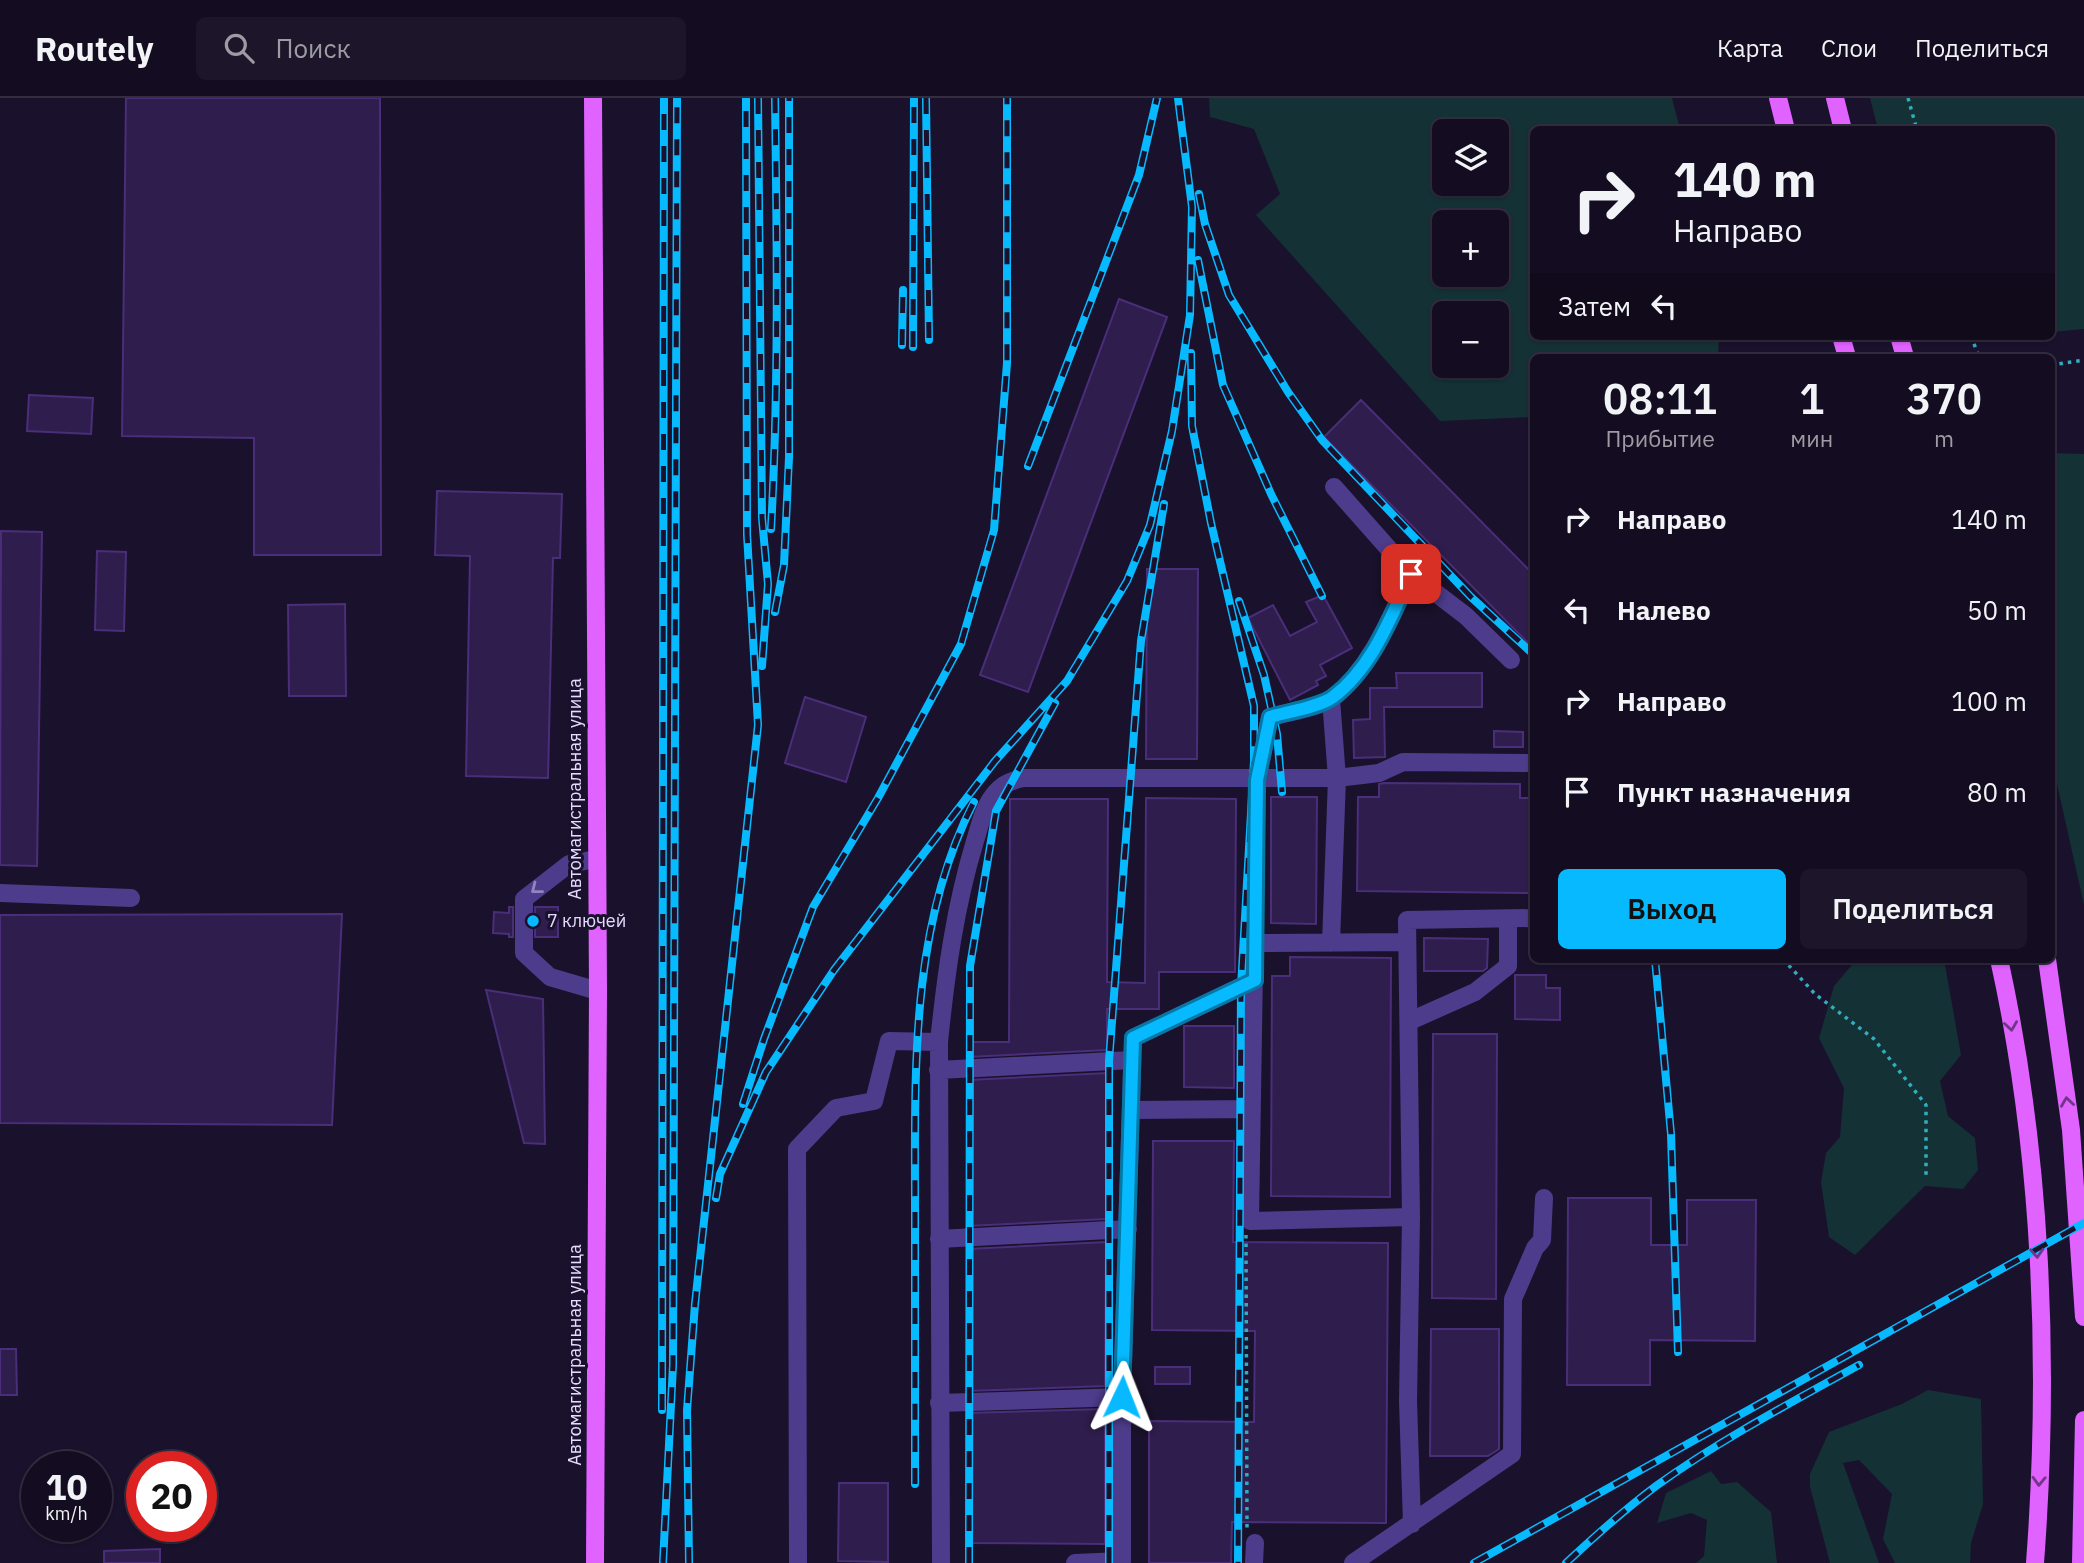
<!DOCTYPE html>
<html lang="ru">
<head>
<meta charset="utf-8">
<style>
  body { margin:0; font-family:"IBM Plex Sans",sans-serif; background:#1d162a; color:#f1f3f6; height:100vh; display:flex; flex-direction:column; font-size:26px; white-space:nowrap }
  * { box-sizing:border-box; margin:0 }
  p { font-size:23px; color:#9d9ca5 }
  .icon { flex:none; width:38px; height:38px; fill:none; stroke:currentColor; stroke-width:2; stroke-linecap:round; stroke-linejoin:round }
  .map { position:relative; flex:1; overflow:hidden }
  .drawer { position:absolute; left:1530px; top:256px; width:525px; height:609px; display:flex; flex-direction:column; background:#140d21; border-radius:10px; box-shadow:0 2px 5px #0004,0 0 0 2px #332d3f }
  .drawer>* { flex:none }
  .top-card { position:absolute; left:1530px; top:28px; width:525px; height:214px; border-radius:10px; box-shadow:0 2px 5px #0004,0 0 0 2px #332d3f; background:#140d21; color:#f1f3f6; overflow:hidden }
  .buttons { position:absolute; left:1432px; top:21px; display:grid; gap:14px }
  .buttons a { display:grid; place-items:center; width:77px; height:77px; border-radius:10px; background:#140d21; box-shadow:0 2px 5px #0004,0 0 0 2px #332d3f; font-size:35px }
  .speed { position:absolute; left:21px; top:1353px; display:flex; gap:14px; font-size:35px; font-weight:700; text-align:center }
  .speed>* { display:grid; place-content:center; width:91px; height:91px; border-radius:50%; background:#140d21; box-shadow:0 2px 5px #0004,0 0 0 2px #332d3f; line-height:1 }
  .speed small { font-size:18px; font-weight:400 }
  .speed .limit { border:10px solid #d22; background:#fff; color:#111 }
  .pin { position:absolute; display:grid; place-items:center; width:60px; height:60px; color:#fff; margin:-30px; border-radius:14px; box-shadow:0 4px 10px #0006 }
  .me { position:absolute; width:77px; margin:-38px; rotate:2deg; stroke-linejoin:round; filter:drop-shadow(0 0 5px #0008) }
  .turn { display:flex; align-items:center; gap:24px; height:147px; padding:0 28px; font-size:32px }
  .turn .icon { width:91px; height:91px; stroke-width:2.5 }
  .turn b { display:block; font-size:49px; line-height:60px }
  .then { display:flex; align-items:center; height:66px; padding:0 28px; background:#0003; gap:14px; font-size:26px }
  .eta { display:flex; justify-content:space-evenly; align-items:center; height:119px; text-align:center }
  .eta b { font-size:42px; font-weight:600; line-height:49px }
  .action { display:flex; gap:14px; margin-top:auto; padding:14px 28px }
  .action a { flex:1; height:80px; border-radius:10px; background:#07baff; color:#111; font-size:28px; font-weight:600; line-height:80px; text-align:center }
  .action a+a { background:#1d162a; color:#f1f3f6 }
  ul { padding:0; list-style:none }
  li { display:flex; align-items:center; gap:21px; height:91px; padding:0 28px }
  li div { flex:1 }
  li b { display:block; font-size:26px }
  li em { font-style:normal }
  header { display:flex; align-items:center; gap:42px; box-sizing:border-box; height:98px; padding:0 35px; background:#140d21; border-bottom:2px solid #332d3f }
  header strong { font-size:33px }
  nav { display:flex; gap:38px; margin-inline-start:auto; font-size:24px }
  .search { width:490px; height:63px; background:#1d162a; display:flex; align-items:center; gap:18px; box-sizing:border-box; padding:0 24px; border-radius:10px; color:#9d9ca5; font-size:26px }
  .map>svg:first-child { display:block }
</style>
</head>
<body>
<header>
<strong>Routely</strong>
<div class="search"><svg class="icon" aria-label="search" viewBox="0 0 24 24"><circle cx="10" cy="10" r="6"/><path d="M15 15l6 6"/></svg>Поиск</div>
<nav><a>Карта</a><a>Слои</a><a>Поделиться</a></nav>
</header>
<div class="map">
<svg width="2084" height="1465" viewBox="0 0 2084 1465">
  <rect width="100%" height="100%" fill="#1a112c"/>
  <path fill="#143136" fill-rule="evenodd" d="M1209 0H1672L1680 31 1533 32V238H1719L1718 259H1533V319L1440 323 1256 117 1280 96 1254 31 1210 19ZM1496 33V86H1444V33ZM1496 124V177H1444V124ZM1496 215V268H1444V215Z
    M1870 0H2084V231L2051 234V32L1878 31Z
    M2051 355 2084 356V807L2051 659Z
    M1857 861H1944L1961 957 1940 983 1948 1018 1975 1040 1978 1072 1963 1091 1925 1088 1855 1157 1829 1139 1821 1084 1826 1055 1840 1039 1844 990 1819 940 1834 888Z
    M1928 1292 1981 1301 1983 1406 1971 1445 1970 1465H1895L1883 1441 1892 1396 1859 1362 1843 1365 1879 1465H1830L1810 1389V1376L1829 1334 1902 1306Z
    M1711 1373 1721 1386 1737 1384 1771 1414 1777 1465H1696L1704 1458 1707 1422 1691 1415 1657 1425 1666 1395Z"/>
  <path fill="#2f1d4d" stroke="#4a2e79" stroke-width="2" d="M126 0H380L381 457H254V340L122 338Z
    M1119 201 1167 219 1028 594 980 577Z
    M29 297 93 300 91 336 27 333Z
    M1361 302 1533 476V550L1324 339Z
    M437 393 562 396 560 460H553L548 680 466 678 470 458 435 457Z
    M1 433 42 434 37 768 0 767Z
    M97 453 126 454 124 533 95 532Z
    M1147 471H1198L1197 661H1146Z
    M1323 497 1352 550 1320 567 1326 578 1316 583 1318 587 1290 602 1248 520 1273 507 1290 538 1317 524 1306 504Z
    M345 506 346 598H289L288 507Z
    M1396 575H1482V609H1384L1385 659 1354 660 1353 622 1370 621V590H1397Z
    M805 599 866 619 846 684 785 665Z
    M1494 633 1523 634V649H1494Z
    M1384 685 1520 686V700H1533V795L1357 793 1358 699H1379V686Z
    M1271 699H1317L1316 826 1271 825Z
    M1146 700 1236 701 1235 874H1159V911H1107V952L969 959V944H1009L1010 701H1108L1107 884 1145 885Z
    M509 809H513V839H509V836L493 835 494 814 509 815Z
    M535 809H558V839H535Z
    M342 816 332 1027 0 1025V817Z
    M1424 840 1488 841 1487 870 1483 873H1424Z
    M1290 859 1391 860 1390 1099 1271 1098 1272 878H1290Z
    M1515 877H1546V890H1560V922L1515 921Z
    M486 892 543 901 545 1046 524 1045Z
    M1184 928H1234V990L1184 989Z
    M1433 936H1497L1496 1201 1432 1200Z
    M1107 975 1106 1121 968 1128 969 982Z
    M1153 1043H1234L1233 1144 1388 1145 1386 1425 1232 1424 1231 1465H1149V1323L1254 1324 1255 1233 1152 1232Z
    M1568 1100H1651V1147H1687V1102H1756L1755 1243 1650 1242V1287H1567Z
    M1106 1144 1105 1288 967 1293 968 1151Z
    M1431 1231H1499V1351L1488 1358H1430Z
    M0 1251H16L17 1297H0Z
    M1155 1269H1190V1286H1155Z
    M1105 1311V1446L967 1445V1315Z
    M839 1385H888V1464L838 1463Z
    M160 1451V1465H104V1453Z"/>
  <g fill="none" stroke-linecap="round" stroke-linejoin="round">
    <path stroke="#2faebf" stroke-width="3.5" stroke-dasharray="3.5 5" stroke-linecap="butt" d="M1908 0 1917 32
      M1971 238 1979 259
      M2051 267 2084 262
      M1783 861 1815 896 1874 941 1926 1007V1081
      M1246 1137 1247 1430"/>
    <path stroke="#4d3c8b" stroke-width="18" d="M1334 389 1411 476 1466 518 1511 562
      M596 761 569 766 524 801V855L550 879 598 893
      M0 795 131 800
      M1256 845 1407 844
      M1331 845 1337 680 1379 675 1403 664 1533 665
      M1410 923 1475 894 1508 868V822
      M938 972 1132 962
      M1131 1012 1252 1011
      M1411 1119 1250 1123 1257 682 1270 619C1286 615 1320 609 1333 600 1371 570 1391 519 1411 476
      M939 1141 1128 1131
      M939 1305 1122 1299
      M1412 1426 1408 1303 1411 1119 1407 822 1533 820
      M798 1465 797 1051 836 1010 874 1003 889 943 939 944
      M941 1465 939 944C946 875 955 809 975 743 980 727 984 707 996 694 1004 685 1013 682 1024 680H1337L1331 601
      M1075 1465 1122 1463V1299L1133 940 1255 882
      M1254 1465 1255 1445
      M1353 1465 1512 1356 1513 1201 1535 1150 1542 1142 1544 1100"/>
    <path stroke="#e062ff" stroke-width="18" d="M593 0 598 893 595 1465
      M1778 0 1786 32
      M1835 0 1843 32
      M1841 238 1847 259
      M1899 238 1905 259
      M1999 861C2042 1055 2050 1267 2035 1465
      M2047 861 2071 1032 2084 1219
      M2081 1465 2084 1322"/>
    <defs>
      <path id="rail" d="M758 0 762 420 768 486 762 568
        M926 0 929 242
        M1199 96 1205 126 1229 197 1288 294 1322 342 1471 499 1533 556
        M1198 162 1223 287 1271 396 1322 498
        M902 247 903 192
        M913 249 914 0
        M1191 255 1192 328 1211 425 1254 608V663L1241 889 1238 1465
        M1028 368 1139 77 1157 0
        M771 431C779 287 777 144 775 0
        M1239 503 1264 577 1277 636 1282 694
        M775 514 784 467 789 359V0
        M1655 861 1671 1036 1678 1254
        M743 1006 764 941 813 809 878 700 961 546 994 432 1007 265V0
        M716 1100 720 1076 766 974 834 872 995 663 1067 583 1127 483 1150 427 1172 333 1190 217 1192 109 1178 0
        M662 1312 664 0
        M915 1386C915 1293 915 1201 915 1109 915 973 910 827 974 704
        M663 1465 673 1267 677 0
        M689 1465 687 1312 695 1206 758 627 747 436 746 0
        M969 1465 970 868 996 713 1055 605
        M1109 1465V963L1141 543 1164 406
        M1474 1465 2084 1125
        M1566 1465C1595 1438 1624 1412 1656 1388 1720 1342 1790 1305 1859 1267"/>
    </defs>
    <use href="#rail" stroke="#07baff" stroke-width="8"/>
    <use href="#rail" stroke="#1a112c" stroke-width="5" stroke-dasharray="16" stroke-linecap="butt"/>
  </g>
  <defs><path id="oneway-chevron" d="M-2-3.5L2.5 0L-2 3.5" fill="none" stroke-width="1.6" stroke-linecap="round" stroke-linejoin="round" transform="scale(1.75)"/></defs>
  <use stroke="#9284bf" href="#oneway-chevron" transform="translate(536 791) rotate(142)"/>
  <g stroke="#73358b">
    <use href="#oneway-chevron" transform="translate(2011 928) rotate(82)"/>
    <use href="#oneway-chevron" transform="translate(2067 1004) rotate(-98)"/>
    <use href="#oneway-chevron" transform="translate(2037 1155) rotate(87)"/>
    <use href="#oneway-chevron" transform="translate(2039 1383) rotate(92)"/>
  </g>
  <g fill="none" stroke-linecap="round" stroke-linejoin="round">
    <defs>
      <path id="route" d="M1122 1299 1133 940 1255 882 1257 682 1270 619C1287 614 1320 609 1333 599 1372 570 1391 519 1411 476"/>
    </defs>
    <use href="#route" stroke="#0579a6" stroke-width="18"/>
    <use href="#route" stroke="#07baff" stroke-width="12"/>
  </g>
  <circle fill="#07baff" stroke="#1a112c" stroke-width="2.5" cx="533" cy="823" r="7"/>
  <g text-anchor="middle" stroke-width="6" stroke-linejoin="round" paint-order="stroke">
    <g font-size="18" fill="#e6dbff" stroke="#1a112c">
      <text transform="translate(575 691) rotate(-90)" y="6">Автомагистральная улица</text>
      <text transform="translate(575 1257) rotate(-90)" y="6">Автомагистральная улица</text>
    </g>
    <g font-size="18" fill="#e6dbff" stroke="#1a112c" text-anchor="start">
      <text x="547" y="829">7 ключей</text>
    </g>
  </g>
</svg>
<div class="buttons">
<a><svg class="icon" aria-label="layers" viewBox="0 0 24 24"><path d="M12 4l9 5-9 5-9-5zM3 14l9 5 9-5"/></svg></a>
<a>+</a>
<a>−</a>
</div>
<div class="speed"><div>10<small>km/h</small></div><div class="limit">20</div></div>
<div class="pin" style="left:1411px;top:476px;background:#d93025"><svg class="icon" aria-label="arrive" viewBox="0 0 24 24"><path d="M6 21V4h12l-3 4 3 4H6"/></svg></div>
<svg class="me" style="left:1122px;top:1299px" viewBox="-20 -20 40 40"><path d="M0-17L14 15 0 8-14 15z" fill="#07baff" stroke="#fff" stroke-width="4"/></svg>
<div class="top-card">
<div class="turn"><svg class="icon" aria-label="right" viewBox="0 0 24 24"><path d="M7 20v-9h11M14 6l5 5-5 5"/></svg><div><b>140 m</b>Направо</div></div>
<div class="then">Затем<svg class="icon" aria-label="left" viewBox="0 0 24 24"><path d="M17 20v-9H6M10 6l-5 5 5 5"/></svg></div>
</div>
<section class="drawer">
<div class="eta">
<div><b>08:11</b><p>Прибытие</p></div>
<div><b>1</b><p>мин</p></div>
<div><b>370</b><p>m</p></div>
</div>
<ul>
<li><svg class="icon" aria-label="right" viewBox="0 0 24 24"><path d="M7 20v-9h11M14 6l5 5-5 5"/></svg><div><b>Направо</b></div><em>140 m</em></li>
<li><svg class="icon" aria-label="left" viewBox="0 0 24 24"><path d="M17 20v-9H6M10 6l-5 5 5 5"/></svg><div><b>Налево</b></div><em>50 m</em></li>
<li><svg class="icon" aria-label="right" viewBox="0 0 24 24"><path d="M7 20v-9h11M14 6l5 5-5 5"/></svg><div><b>Направо</b></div><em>100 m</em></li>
<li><svg class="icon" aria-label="arrive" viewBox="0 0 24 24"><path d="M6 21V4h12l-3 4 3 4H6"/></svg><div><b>Пункт назначения</b></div><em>80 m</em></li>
</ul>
<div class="action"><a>Выход</a><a>Поделиться</a></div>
</section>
</div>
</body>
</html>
